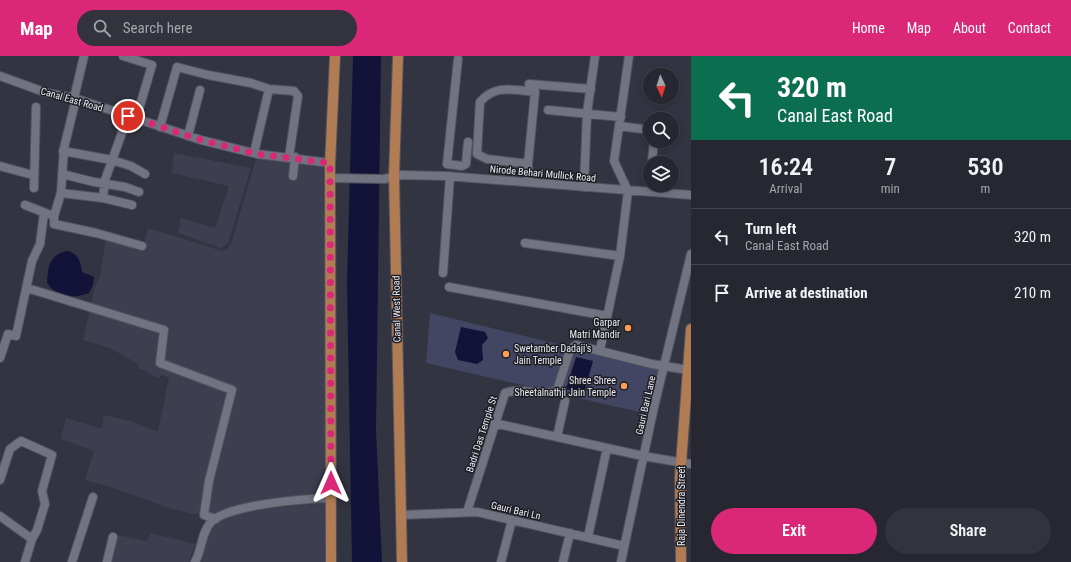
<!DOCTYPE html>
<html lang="en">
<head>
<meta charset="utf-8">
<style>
  body { margin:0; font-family:"Roboto Condensed",sans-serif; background:#32333d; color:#f1f3f6; height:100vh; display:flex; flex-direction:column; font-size:15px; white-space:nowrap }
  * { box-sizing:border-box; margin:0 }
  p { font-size:13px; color:#a4a5ab }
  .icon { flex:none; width:22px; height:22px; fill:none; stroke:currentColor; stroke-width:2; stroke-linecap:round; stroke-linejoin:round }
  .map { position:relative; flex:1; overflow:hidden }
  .side { display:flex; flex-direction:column; background:#262731; width:380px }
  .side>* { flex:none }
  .hud { background:#0b6e4f; color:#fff; overflow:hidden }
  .needle { width:26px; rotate:176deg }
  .fabs { position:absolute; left:643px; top:12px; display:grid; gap:8px }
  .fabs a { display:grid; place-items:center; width:36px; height:36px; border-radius:50%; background:#262731; box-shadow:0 2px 6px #0003,0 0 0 1px #42444d; font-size:20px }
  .pin { position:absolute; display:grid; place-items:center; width:34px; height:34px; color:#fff; margin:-17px; border:2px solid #fff; border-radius:50%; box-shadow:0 1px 4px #0007 }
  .me { position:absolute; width:44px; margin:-22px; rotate:0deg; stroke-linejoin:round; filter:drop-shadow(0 0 3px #0008) }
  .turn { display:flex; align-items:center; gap:14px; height:84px; padding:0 20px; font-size:18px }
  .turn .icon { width:52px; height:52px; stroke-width:2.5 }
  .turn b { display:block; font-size:28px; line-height:34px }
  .eta { display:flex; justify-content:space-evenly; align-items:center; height:68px; text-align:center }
  .eta b { font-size:24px; font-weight:600; line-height:28px }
  .button { display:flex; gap:8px; margin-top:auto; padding:8px 20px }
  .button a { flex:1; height:46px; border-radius:24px; background:#db2777; color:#fff; font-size:16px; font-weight:600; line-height:46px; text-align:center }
  .button a+a { background:#32333d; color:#f1f3f6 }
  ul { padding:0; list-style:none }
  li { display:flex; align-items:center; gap:12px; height:56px; padding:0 20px; border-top:1px solid #42444d }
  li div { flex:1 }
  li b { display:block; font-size:15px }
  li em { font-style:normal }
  header { display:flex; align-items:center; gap:24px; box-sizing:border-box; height:56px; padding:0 20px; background:#db2777; color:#fff }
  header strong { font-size:19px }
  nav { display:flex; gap:22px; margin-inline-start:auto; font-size:14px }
  .search { width:280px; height:36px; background:#32333d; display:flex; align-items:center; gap:10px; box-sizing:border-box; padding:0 14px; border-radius:22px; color:#a4a5ab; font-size:15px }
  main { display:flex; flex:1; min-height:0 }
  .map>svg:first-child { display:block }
</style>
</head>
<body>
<header>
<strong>Map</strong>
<div class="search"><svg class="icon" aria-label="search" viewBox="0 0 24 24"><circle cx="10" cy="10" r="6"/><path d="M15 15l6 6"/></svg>Search here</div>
<nav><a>Home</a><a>Map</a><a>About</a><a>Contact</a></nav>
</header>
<main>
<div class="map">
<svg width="691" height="506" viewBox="0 0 691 506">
  <rect width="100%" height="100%" fill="#333441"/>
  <path fill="#3d3f50" d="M174 97 251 112 228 187 221 192 178 177 181 162 215 172 229 130 172 117Z
    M257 100 328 108 330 441 286 444 216 461 206 457 194 458 172 453 111 431 85 424 94 395 61 383 66 362 102 373 104 359 130 365 158 376 169 322 162 319 158 322 139 312 138 308 110 292 83 284 95 231 100 220 106 182 143 193 148 172 222 195 227 193 231 188Z
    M328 447V506H201L206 483 213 470 221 463 248 454Z
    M151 477 195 488 189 506H109L117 479 147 485Z"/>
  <path fill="#434663" d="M430 257 660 313 648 358 426 307Z"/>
  <path fill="#131238" d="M353 0H381L376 374 382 506H352L347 227Z
    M67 195C78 197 81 206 82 216L94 221 93 229 89 237C72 243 58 242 47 227 48 210 49 199 67 195Z
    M461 271 485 276 488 282 482 289 483 304 477 308 458 304 455 296Z
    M576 301 593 305 584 337 566 333Z"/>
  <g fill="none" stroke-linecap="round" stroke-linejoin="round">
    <defs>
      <path id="minor" d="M123 0 152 9 136 63
        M629 0 619 70 650 74
        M458 3 447 108 462 110 466 108 468 86
        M0 20 47 37 74 42 201 84 257 98 330 107
        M529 28 591 33
        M74 42 84 0
        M76 43 64 92 61 137 54 160V168L96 177 142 190
        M548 54 621 61
        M160 71 177 11 208 19 251 27 269 33 294 35 298 40 289 101
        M188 80 200 34
        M63 95 112 104 131 110 145 118
        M254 97 269 33
        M652 107 654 85
        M528 108 487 103 477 98 480 46C495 28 514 34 535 36L528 108 529 125
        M0 110 33 119
        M62 118 94 126 125 131 139 136
        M293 120 295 101
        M330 122 384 123 402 119 446 120 691 139
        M584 131 587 57 595 0
        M34 132 36 51
        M61 137 103 142 132 149
        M103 142 105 124 128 60
        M25 149 48 158
        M525 187 620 200
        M443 217 450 120
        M449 231 607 260
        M27 232 164 274 160 307 232 334 209 425 204 459 216 463
        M600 294 620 200 628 135 614 105 619 70
        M0 302 8 278 16 280 32 205 40 188 44 157
        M494 367 643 400 691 408
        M557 381 565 345
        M0 424 10 393 21 385 52 399 42 435 45 448 37 474 32 483
        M467 456 505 337C524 330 540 342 557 334L570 294 576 289 652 308 688 314
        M401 459 477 456 624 490
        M0 460 32 483 25 506
        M588 481 607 392
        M72 506 93 441
        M107 506 113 481
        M195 506C202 494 201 477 211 466 229 448 305 443 331 442
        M501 506 512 464
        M563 506 570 477
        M621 506 654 351 691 198"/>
      <path id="major" d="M398 0 394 120 402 506
        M331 506 330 109 335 0
        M681 506 680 421 691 273"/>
    </defs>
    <use href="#minor" stroke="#51525c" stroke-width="10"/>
    <use href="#major" stroke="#51525c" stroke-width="12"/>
    <use href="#minor" stroke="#717381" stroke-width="8"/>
    <use href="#major" stroke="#b17b53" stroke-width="10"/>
  </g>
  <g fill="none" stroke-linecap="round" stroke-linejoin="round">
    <path stroke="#db2777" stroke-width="7" stroke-dasharray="0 12.6" d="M128 60 201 84 257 98 330 107 331 427"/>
  </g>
  <g fill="#fc9d54" stroke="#1c1c22" stroke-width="1.5">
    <circle cx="628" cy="272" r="4"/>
    <circle cx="506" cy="298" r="4"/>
    <circle cx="624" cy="330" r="4"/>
  </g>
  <g text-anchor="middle" stroke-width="3" stroke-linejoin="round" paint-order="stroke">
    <g font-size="10" fill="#eaebf3" stroke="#1c1c22">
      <text transform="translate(72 43) rotate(16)" y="4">Canal East Road</text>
      <text transform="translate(543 117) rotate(5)" y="4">Nirode Behari Mullick Road</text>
      <text transform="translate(396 253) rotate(-91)" y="4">Canal West Road</text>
      <text transform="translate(645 349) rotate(-77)" y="4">Gauri Bari Lane</text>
      <text transform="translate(481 378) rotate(-72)" y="4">Badri Das Temple St</text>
      <text transform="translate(681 450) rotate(-90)" y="4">Raja Dinendra Street</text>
      <text transform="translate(516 454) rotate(13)" y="4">Gauri Bari Ln</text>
    </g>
    <g font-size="10" fill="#eaebf3" stroke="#1c1c22" text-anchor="end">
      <text x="620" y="270">Garpar<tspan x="620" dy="12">Matri Mandir</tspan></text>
      <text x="514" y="296" text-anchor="start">Swetamber Dadaji's<tspan x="514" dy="12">Jain Temple</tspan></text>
      <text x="616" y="328">Shree Shree<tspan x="616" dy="12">Sheetalnathji Jain Temple</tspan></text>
    </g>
  </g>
</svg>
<div class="fabs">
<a><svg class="needle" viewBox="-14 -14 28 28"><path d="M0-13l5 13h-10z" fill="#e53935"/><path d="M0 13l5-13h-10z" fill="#a4a5ab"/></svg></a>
<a><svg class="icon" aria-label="search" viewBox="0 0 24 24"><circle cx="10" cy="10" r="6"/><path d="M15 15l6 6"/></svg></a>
<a><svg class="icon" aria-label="layers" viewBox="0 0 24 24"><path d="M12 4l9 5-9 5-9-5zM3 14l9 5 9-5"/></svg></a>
</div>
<div class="pin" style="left:128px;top:60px;background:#d93025"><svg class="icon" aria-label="arrive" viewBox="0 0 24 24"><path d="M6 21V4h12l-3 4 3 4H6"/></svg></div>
<svg class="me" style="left:331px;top:427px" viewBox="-20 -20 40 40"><path d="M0-17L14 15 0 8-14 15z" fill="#db2777" stroke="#fff" stroke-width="4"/></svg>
</div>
<section class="side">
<div class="hud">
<div class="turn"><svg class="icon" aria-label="left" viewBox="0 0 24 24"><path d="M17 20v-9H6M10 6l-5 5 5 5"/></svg><div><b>320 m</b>Canal East Road</div></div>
</div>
<div class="eta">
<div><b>16:24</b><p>Arrival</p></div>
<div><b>7</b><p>min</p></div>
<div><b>530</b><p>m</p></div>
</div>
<ul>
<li><svg class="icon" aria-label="left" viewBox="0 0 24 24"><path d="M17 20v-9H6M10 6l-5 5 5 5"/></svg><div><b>Turn left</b><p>Canal East Road</p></div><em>320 m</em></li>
<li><svg class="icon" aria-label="arrive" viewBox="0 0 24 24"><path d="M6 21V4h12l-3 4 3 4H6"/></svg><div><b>Arrive at destination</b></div><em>210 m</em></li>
</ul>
<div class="button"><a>Exit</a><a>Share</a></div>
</section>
</main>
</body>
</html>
